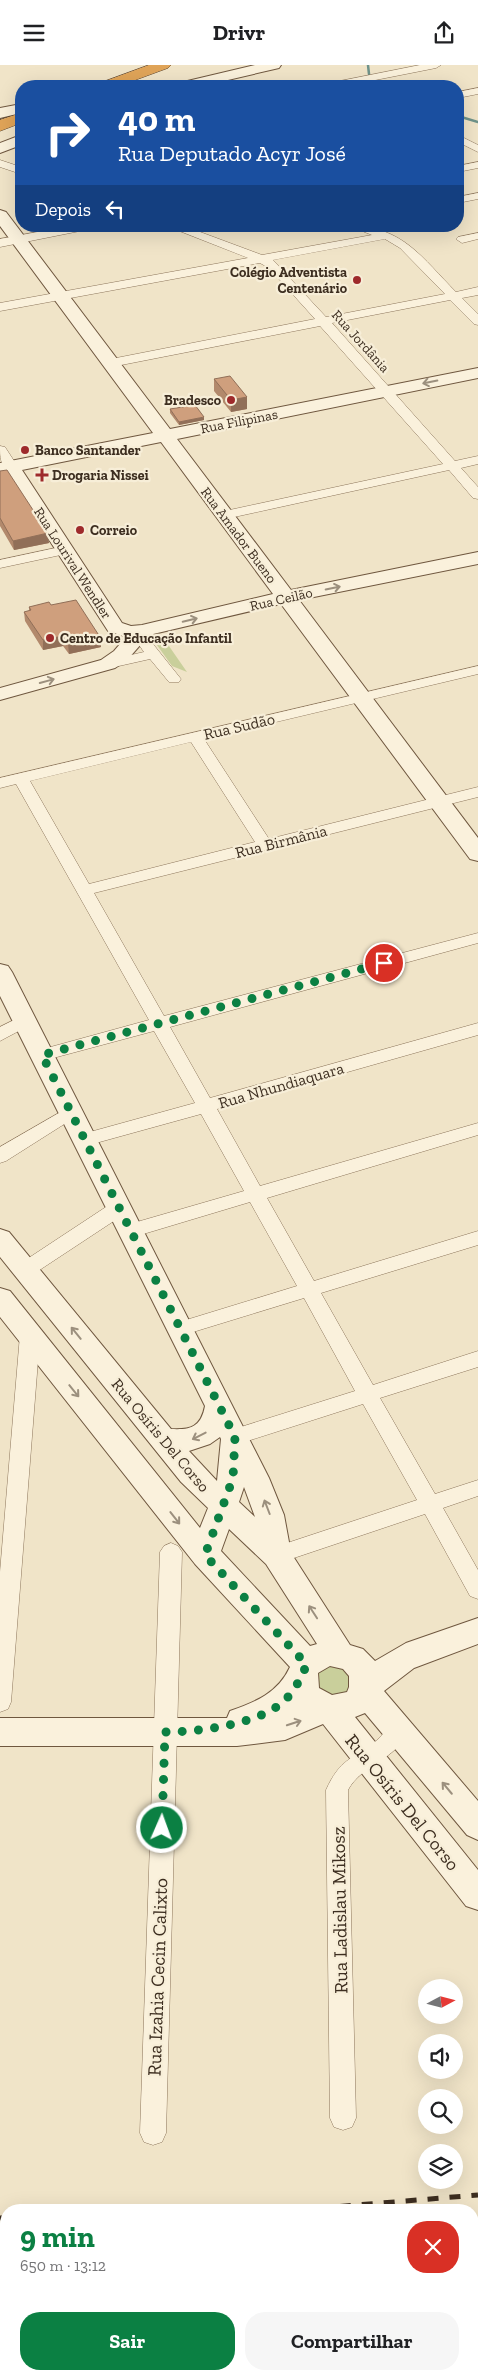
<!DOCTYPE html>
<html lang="pt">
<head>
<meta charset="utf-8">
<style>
  body { margin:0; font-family:"Zilla Slab",serif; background:#f6f6f6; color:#202124; height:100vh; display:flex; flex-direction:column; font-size:19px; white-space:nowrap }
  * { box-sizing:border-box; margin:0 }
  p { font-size:16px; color:#757577 }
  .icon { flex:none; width:28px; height:28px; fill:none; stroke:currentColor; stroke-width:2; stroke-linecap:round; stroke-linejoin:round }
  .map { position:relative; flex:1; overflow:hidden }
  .drawer { position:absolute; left:0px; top:2139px; width:479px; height:176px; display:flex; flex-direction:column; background:#fff; border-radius:20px 20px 0 0; box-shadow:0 5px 20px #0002 }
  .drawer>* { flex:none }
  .hud { position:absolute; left:15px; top:15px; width:449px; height:152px; border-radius:20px; box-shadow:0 5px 20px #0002; background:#1a4fa0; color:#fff; overflow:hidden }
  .needle { width:32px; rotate:83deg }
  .controls { position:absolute; left:418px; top:1914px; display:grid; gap:10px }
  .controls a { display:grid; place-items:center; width:45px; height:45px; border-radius:50%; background:#fff; box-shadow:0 5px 20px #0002; font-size:25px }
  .pin { position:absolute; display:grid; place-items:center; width:42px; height:42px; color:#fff; margin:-21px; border:2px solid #fff; border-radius:50%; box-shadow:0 1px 5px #0007 }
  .me { position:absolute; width:55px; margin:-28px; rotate:2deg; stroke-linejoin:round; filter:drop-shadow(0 0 4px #0008) }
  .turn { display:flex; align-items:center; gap:18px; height:105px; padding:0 20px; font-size:22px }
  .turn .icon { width:65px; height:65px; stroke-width:2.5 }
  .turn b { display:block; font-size:35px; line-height:42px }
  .then { display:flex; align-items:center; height:48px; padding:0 20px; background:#0003; gap:10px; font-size:19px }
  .round { display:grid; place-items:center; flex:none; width:52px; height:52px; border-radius:20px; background:#f6f6f6 }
  .head { display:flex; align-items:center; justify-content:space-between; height:85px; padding:0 20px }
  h1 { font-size:30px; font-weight:800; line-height:38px; color:#0b8043 }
  .cta { display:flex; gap:10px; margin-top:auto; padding:10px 20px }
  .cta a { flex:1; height:58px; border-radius:20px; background:#0b8043; color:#fff; font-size:20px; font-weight:800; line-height:58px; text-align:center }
  .cta a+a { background:#f6f6f6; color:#202124 }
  header { display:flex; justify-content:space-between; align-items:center; height:65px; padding:0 20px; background:#fff; font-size:22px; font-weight:800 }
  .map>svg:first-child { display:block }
</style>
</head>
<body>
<header><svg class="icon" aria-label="menu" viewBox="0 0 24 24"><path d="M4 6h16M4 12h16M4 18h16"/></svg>Drivr<svg class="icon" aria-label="share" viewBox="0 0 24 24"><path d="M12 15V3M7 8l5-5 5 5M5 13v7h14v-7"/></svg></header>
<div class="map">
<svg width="478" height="2314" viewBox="0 0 478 2314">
  <rect width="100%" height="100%" fill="#f0e4c8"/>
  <path fill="#c9cf9b" d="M162 571 187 607 172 601 152 573Z
    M335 1592 362 1621 329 1640 306 1610Z"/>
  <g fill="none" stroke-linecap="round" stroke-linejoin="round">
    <path stroke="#6f938a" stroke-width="2.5" d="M368 0 369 9
      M377 17 382 21
      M458 51 478 57"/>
    <defs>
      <path id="street" d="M420 0H441L436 3 345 21H325L330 18Z
        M478 23V29L458 33V27Z
        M458 70 478 80V87L458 77Z
        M0 95 21 102V109L0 102Z
        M478 97V103L458 107V101Z
        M478 128V134L458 138V132Z
        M70 161H96L90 164 0 182V174Z
        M167 161H184L262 190 372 170 350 161C403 161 422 193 456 227L478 222V230L462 233 478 249V260L474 259 450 235 332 258 455 396 478 391V399L461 403 478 422V434L473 433 449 405 225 454 220 453 218 450 220 447 225 446 443 399 320 261 111 302 105 298 111 294 315 254 269 203 260 198 0 246V238L248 193ZM385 174 400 183 445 229 326 252 273 195Z
        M478 168V174L462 178 456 174 458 172Z
        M0 381 5 382 18 402 16 405 11 406C0 403 0 391 0 381Z
        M65 481 72 485 70 488 0 503V495Z
        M142 562 149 566 153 579 181 614 179 617H169L150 594 101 605 94 601 96 598 144 587 139 580 135 566Z
        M478 601V609L204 674 269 774 478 722V732L94 828 164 951 478 868V878L170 962 210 1033 478 958V970L217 1044 260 1121 478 1058V1070L267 1133 314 1216 478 1166V1180L321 1228 373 1320 478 1286V1302L380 1333 435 1429 478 1415V1431L443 1443 478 1505V1534L470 1531 425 1449 276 1499 269 1496 265 1490 269 1484 417 1435 363 1339 235 1380 228 1378 225 1372 228 1366 355 1326 304 1233 180 1271 173 1269 170 1264 173 1259 297 1221 250 1137 130 1173 123 1171 121 1166 123 1161 244 1126 201 1049 85 1081 79 1080 76 1075 79 1070 195 1038 154 966 42 996 36 994 33 990 36 986 149 955 16 719 0 723V713ZM191 677 255 777 89 819 30 716Z
        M24 950 30 952 33 956 30 960 0 976V962Z
        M71 1041 77 1043 80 1047 77 1051 6 1096 0 1098V1082Z
        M119 1136 126 1138 128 1143 126 1148 32 1210 25 1212 18 1210 15 1205 18 1200 112 1138Z
        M30 1263 37 1265 40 1270 11 1637 8 1644 0 1647V1507L20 1270 23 1265Z
        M171 1478 178 1481 182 1487 166 2068 162 2077 153 2080 144 2077 140 2068 160 1487 164 1481Z
        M399 1655 407 1658 410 1665C395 1696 362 1699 348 1725L356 2053 352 2062 343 2065 334 2062 330 2053 326 1725C340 1694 351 1695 376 1676 385 1669 388 1659 399 1655Z
        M478 2189V2215L472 2216V2190Z
        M0 2215H6V2241H0Z
        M335 2309H362L364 2314H336Z"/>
      <path id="secondary" d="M255 0H281L279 3 202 21H177L179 18Z
        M21 39V48L0 53V43Z
        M21 70V80L0 88V78Z
        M0 145 6 147 170 364 478 303V313L177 374 291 525 478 487V499L299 535 478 773V796L470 794 281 539 149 570 128 594 115 603 0 635V623L101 595 114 586 126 572 108 566 6 408 0 410V398L153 368 0 161ZM161 377 273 529 142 560 131 561 122 558 22 405Z
        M0 899 8 901 12 907 269 1413 284 1450 291 1488 350 1580 363 1584 375 1596 406 1578 478 1553V1579L414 1603 384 1626 478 1736V1775L467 1770 365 1648 355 1652 478 1805V1845L466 1841 323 1659 285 1675 237 1681H0V1653H227L230 1646C256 1637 278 1628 290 1602L195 1499 0 1252V1223L10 1226 200 1463 208 1443 181 1417 0 1192V1164L9 1167 171 1364C191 1365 201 1362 205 1341L0 931ZM220 1372 221 1374 217 1416 189 1386 210 1379ZM244 1422 255 1452 239 1437ZM229 1464 266 1499 317 1579 310 1581 221 1486ZM330 1601 343 1604 349 1611V1622L347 1627 332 1630 319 1623 318 1608Z"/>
      <path id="highway" d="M149 0H171L168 3 119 21H97L100 18Z
        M21 48V58L0 66V55Z"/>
    </defs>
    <use href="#street" stroke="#8d765c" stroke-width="1"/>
    <use href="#secondary" stroke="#6f573f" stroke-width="2"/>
    <use href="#highway" stroke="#5b4430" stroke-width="1"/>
    <use href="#street" fill="#faf1dc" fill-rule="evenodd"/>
    <use href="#secondary" fill="#faf1dc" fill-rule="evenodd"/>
    <use href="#highway" fill="#e0a458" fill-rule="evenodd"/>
    <path stroke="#3d2e20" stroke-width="5" stroke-dasharray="11 11" stroke-linecap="butt" d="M296 2145 478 2130
      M0 2153H6"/>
  </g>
  <path fill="#b2896c" d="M214 314 247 332V344L231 347 214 326Z
    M170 344 204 355 179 360 170 348Z
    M0 406 49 478 14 485 0 461Z
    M51 540 101 582 69 589 63 581 43 585 25 556 24 547 29 546V542Z"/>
  <path fill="#916f58" d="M247 332V344L231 347V335Z
    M204 352V355L179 360V357Z
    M48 468 49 478 14 485 13 476Z
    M63 571V581L43 585V575Z
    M100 572 101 582 69 589 68 579Z"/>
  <path fill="#cf9f7d" stroke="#916f58" d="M230 311 247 332 231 335 214 314Z
    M195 340 204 352 179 357 170 344Z
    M7 405 48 468 13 476 0 453V406Z
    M76 535 100 572 68 579 63 571 43 575 24 547 31 545 29 542 49 537 51 540Z"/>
  <defs><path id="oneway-shaft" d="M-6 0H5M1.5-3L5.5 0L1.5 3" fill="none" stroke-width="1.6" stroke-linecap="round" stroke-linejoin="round" transform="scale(1.25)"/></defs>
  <g stroke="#9c907e">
    <use href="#oneway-shaft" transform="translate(430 317) rotate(169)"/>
    <use href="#oneway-shaft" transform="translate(333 523) rotate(-12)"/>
    <use href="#oneway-shaft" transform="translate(190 555) rotate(-13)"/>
    <use href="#oneway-shaft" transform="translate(47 616) rotate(-15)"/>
    <use href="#oneway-shaft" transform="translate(76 1268) rotate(-129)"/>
    <use href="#oneway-shaft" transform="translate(74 1326) rotate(51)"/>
    <use href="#oneway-shaft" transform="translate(199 1371) rotate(153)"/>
    <use href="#oneway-shaft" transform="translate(267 1442) rotate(-111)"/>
    <use href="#oneway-shaft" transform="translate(175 1453) rotate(52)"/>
    <use href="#oneway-shaft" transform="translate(313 1547) rotate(-123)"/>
    <use href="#oneway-shaft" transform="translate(294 1658) rotate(-18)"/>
    <use href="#oneway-shaft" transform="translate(447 1723) rotate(-130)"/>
  </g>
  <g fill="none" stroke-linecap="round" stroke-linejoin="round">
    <path stroke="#0b8043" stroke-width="9" stroke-dasharray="0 16.2" d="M162 1763 165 1667C199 1667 265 1659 288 1632 298 1621 300 1612 307 1600L205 1490 233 1413 235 1372 42 990 384 898"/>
  </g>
  <g fill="#9e2a2b" stroke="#f7eed8" stroke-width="2">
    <circle cx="357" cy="215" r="5"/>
    <circle cx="231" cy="335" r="5"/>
    <circle cx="25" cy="385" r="5"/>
    <path d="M39.5 402.5h5v5h5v5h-5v5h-5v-5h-5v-5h5z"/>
    <circle cx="80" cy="465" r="5"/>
    <circle cx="50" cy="573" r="5"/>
  </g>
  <g text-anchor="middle" stroke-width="4.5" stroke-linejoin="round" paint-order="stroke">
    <g font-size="14" font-weight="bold" fill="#3d2e20" stroke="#f7eed8" text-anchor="start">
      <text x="347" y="212" text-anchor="end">Colégio Adventista<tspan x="347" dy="16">Centenário</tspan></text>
      <text x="221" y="340" text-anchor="end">Bradesco</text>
      <text x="35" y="390">Banco Santander</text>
      <text x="52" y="415">Drogaria Nissei</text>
      <text x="90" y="470">Correio</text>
      <text x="60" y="578">Centro de Educação Infantil</text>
    </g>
    <g font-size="14" fill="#3d2e20" stroke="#f7eed8">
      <text transform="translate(361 276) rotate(48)" y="5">Rua Jordânia</text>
      <text transform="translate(239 356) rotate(-11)" y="5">Rua Filipinas</text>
      <text transform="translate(239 470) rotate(53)" y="5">Rua Amador Bueno</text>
      <text transform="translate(73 498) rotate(57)" y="5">Rua Lourival Wendler</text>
      <text transform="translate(281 534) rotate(-13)" y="5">Rua Ceilão</text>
    </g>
    <g font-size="16" fill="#3d2e20" stroke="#f7eed8">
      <text transform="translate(239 661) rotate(-13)" y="6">Rua Sudão</text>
      <text transform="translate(281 776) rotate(-14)" y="6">Rua Birmânia</text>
      <text transform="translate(281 1020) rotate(-16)" y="6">Rua Nhundiaquara</text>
      <text transform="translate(161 1370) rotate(50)" y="6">Rua Osíris Del Corso</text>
    </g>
    <g font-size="19" fill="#3d2e20" stroke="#f7eed8">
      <text transform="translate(403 1737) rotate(51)" y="7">Rua Osíris Del Corso</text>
      <text transform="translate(339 1845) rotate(-91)" y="7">Rua Ladislau Mikosz</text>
      <text transform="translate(157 1912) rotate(-88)" y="7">Rua Izahia Cecin Calixto</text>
    </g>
  </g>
</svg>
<div class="controls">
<a><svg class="needle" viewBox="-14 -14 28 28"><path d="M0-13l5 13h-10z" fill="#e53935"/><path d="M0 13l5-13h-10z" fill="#757577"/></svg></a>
<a><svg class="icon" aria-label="sound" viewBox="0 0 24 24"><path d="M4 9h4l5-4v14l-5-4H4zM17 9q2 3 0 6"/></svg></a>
<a><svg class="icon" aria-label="search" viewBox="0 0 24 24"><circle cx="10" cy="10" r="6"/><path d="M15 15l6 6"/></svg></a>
<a><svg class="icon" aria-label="layers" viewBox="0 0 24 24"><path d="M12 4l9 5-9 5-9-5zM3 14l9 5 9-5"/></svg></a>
</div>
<div class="pin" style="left:384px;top:898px;background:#d93025"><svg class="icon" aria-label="arrive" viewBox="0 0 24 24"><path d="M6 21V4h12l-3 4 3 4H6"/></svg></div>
<svg class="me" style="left:162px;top:1763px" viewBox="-20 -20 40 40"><circle r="17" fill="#0b8043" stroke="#fff" stroke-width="3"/><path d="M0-11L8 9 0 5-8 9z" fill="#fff"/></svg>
<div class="hud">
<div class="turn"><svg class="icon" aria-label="right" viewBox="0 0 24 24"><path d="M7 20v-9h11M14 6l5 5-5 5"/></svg><div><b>40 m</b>Rua Deputado Acyr José</div></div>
<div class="then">Depois<svg class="icon" aria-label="left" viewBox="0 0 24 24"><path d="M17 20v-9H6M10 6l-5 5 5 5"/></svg></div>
</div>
<section class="drawer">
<div class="head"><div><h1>9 min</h1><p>650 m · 13:12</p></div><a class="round" style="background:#d93025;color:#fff"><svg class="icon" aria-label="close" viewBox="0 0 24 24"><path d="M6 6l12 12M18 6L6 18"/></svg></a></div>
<div class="cta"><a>Sair</a><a>Compartilhar</a></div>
</section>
</div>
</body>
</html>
